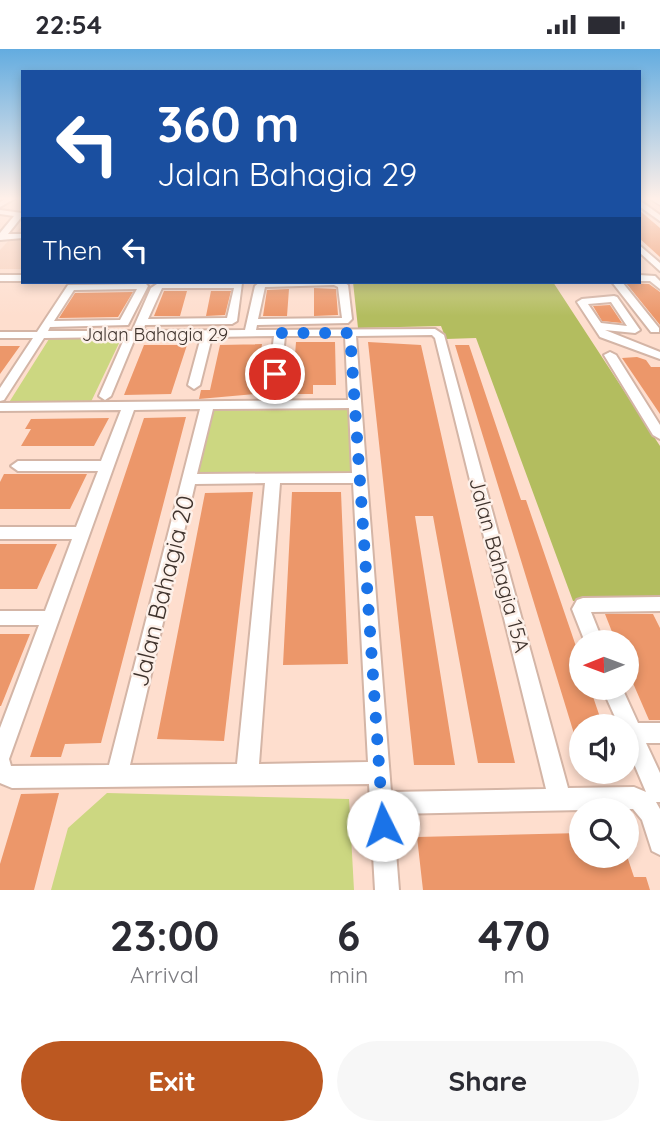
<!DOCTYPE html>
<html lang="en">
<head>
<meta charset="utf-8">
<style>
  body { margin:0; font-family:Quicksand,sans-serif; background:#f7f7f7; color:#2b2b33; height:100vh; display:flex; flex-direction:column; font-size:26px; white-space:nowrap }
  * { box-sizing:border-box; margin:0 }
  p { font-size:23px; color:#7c7c81 }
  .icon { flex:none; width:38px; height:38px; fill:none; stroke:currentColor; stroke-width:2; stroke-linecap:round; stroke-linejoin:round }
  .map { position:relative; height:841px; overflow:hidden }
  .drawer { display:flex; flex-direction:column; background:#fff; flex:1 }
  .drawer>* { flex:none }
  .hud { position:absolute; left:21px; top:21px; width:620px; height:214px; border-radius:0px; box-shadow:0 4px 10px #0003; background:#1a4fa0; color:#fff; overflow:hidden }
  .needle { width:46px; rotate:269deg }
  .fabs { position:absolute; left:569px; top:581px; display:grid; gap:14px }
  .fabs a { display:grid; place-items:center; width:70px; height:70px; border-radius:50%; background:#fff; box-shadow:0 4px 10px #0003; font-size:35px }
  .pin { position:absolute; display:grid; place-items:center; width:60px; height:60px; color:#fff; margin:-30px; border:4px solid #fff; border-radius:50%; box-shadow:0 2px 7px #0007 }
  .me { position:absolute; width:77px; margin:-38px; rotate:356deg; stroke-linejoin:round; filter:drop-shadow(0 0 5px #0008) }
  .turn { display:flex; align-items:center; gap:24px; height:147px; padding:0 21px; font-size:32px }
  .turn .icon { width:91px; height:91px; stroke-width:2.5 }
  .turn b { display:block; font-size:49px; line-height:60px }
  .then { display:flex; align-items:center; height:66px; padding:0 21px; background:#0003; gap:14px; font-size:26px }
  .eta { display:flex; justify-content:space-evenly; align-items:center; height:119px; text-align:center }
  .eta b { font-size:42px; font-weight:800; line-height:49px }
  .button { display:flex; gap:14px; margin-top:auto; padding:14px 21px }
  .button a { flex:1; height:80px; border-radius:42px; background:#bc5821; color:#fff; font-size:28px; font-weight:800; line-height:80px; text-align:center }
  .button a+a { background:#f7f7f7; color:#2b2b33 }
  .status { display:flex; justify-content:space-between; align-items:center; height:49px; padding:0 35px; background:#fff; direction:ltr }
  .status svg { height:19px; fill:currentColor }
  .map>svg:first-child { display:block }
</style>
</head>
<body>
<div class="status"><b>22:54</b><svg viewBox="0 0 49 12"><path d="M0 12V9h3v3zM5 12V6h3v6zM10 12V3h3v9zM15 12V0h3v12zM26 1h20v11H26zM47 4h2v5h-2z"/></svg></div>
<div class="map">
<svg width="660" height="841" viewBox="0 0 660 841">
  <rect width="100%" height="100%" fill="#fedece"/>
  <path fill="#f8d1bd" d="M20 179H23V220H0V201Z"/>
  <path fill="#ccd781" d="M49 290H121L90 355H8Z
    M349 359 352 426 192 427 208 361Z
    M107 744 349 750 354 841H51L68 779Z"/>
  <path fill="#b3bd5f" d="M353 233H553L660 397V550L573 552 476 289 446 290 441 277 358 279Z"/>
  <path fill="#ec976a" d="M639 161 660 179V208L639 189Z
    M626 234 649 235 660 243V276Z
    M314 239 336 240 338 266 314 267Z
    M289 240 287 267H263L267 241Z
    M164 242H187L180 267H154Z
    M211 242H231L225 266 206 267Z
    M133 243 118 268 59 269 75 244Z
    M610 256 622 274 602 272 593 257Z
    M296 293H335L336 336H313V345H292Z
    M368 293 421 296 515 714H478L433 467H415L455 716H414Z
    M262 295 255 345 199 350 201 341H210L220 296Z
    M144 296H187L171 345 124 346Z
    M455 296H469L521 451H526L581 612V639H590L603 677H581V701H579Z
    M0 297H20L0 325Z
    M637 308 646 311 651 318H660V365L622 309Z
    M186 368 101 694 65 695 61 708H30L144 369Z
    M109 369 94 397H21L31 380H25L31 370Z
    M4 425H87L70 460H0V433Z
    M253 443 224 692 157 690 205 444Z
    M292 443H341L348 615 283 616Z
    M0 495H57L37 540H0Z
    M605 565H653L660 579V671H649L626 618V593H616Z
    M0 585H30L1 657H0Z
    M59 744 34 841H0V815L21 745Z
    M581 784V807H627L634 828H646L650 841H423L417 788Z"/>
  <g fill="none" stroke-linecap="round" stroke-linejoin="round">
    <defs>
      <path id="minor" d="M5 150H14L0 158V153Z
        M639 151 660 166V172L639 157Z
        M0 161 22 164 23 166 8 185H23V189L0 191V184L14 167 0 165Z
        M639 196 660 214V222L639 203Z
        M0 226H23V232H0Z
        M639 226 655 227 660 232V240L650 232H639Z
        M160 233 242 234 237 272 232 275 145 276 143 282 245 281 255 237 260 233H343L348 236 352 270 348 274 257 276 256 281 435 280 444 286 568 739 634 738 646 743 626 696V677H619L602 639H622L638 674H660V694H646L660 724V753H656L660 760V806L652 802 642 771 633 760 393 765 399 841H375L369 735 12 739 0 734V679L39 576H0V562H45L72 490H0V478H76L98 422H18L11 417 18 412H101L121 361 0 362V354L348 351 345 287H285L279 346 273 350 267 346 274 287 212 288 200 336 194 340 188 336 201 288 135 289 111 347 105 351 99 347 125 288 44 289 4 351 0 352V339L33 289H0V283H37L68 236 146 235 148 237 128 276 50 278 48 282H132L151 239ZM334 236 338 238 342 269 258 270 265 238ZM162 239H234L227 269 148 270ZM137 240 120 271 54 272 74 241ZM432 286 435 289 546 740 391 743 356 287ZM349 359 352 424 197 425 213 360ZM200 360 109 716 11 717 9 710 134 361ZM265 434 237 715 130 716 195 435ZM280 434H353L368 713 259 715Z
        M612 233H622L659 279V283H651Z
        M614 247 617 248 640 281 635 284 605 281 660 303V310L600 288 577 253 582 250ZM611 253 627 277 601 274 588 255Z
        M610 303 616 306 660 376V390L653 386 604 306Z
        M660 548V562L591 563 603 593H585L572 560 577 551 583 549Z"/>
      <path id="major" d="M650 150H660V156Z"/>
    </defs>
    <use href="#minor" stroke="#d4b5a6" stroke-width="4"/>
    <use href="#major" stroke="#d4b5a6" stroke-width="3"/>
    <use href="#minor" fill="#fff" fill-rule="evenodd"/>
    <use href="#major" fill="#fff" fill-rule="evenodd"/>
  </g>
  <linearGradient id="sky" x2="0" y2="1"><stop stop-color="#63ace0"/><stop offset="0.56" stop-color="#fff0e9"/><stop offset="1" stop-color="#fff0e9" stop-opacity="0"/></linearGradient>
  <rect width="660" height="267" fill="url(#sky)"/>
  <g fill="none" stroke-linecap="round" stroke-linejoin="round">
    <path stroke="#1a73e8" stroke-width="12" stroke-dasharray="0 21.6" d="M275 325 280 284H350L383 776"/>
  </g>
  <g text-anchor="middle" stroke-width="5" stroke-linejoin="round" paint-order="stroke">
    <g font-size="18" fill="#3f332d" stroke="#fdf0e9">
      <text x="155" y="292">Jalan Bahagia 29</text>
    </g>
    <g font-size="21" fill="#3f332d" stroke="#fdf0e9">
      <text transform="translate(499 516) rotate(75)" y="7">Jalan Bahagia 15A</text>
    </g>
    <g font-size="24" fill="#3f332d" stroke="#fdf0e9">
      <text transform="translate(163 542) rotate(-76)" y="8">Jalan Bahagia 20</text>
    </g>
  </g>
</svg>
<div class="fabs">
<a><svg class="needle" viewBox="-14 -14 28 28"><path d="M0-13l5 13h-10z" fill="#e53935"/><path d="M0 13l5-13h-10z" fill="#7c7c81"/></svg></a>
<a><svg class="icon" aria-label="sound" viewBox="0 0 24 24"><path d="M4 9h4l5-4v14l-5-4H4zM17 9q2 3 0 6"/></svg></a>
<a><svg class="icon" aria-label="search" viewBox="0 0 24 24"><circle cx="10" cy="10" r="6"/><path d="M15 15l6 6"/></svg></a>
</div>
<div class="pin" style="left:275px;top:325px;background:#d93025"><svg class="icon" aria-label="arrive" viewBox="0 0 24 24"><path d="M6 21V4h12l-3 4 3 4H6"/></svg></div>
<svg class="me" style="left:383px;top:776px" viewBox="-20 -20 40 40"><circle r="19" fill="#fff"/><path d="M0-13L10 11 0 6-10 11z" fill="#1a73e8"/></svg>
<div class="hud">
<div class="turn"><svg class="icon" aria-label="left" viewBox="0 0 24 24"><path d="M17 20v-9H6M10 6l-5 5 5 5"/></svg><div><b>360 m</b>Jalan Bahagia 29</div></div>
<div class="then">Then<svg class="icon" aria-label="left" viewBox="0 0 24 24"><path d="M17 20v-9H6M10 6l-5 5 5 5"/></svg></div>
</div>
</div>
<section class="drawer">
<div class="eta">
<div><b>23:00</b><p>Arrival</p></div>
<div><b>6</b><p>min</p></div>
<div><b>470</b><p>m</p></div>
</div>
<div class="button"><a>Exit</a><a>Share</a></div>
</section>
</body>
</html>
